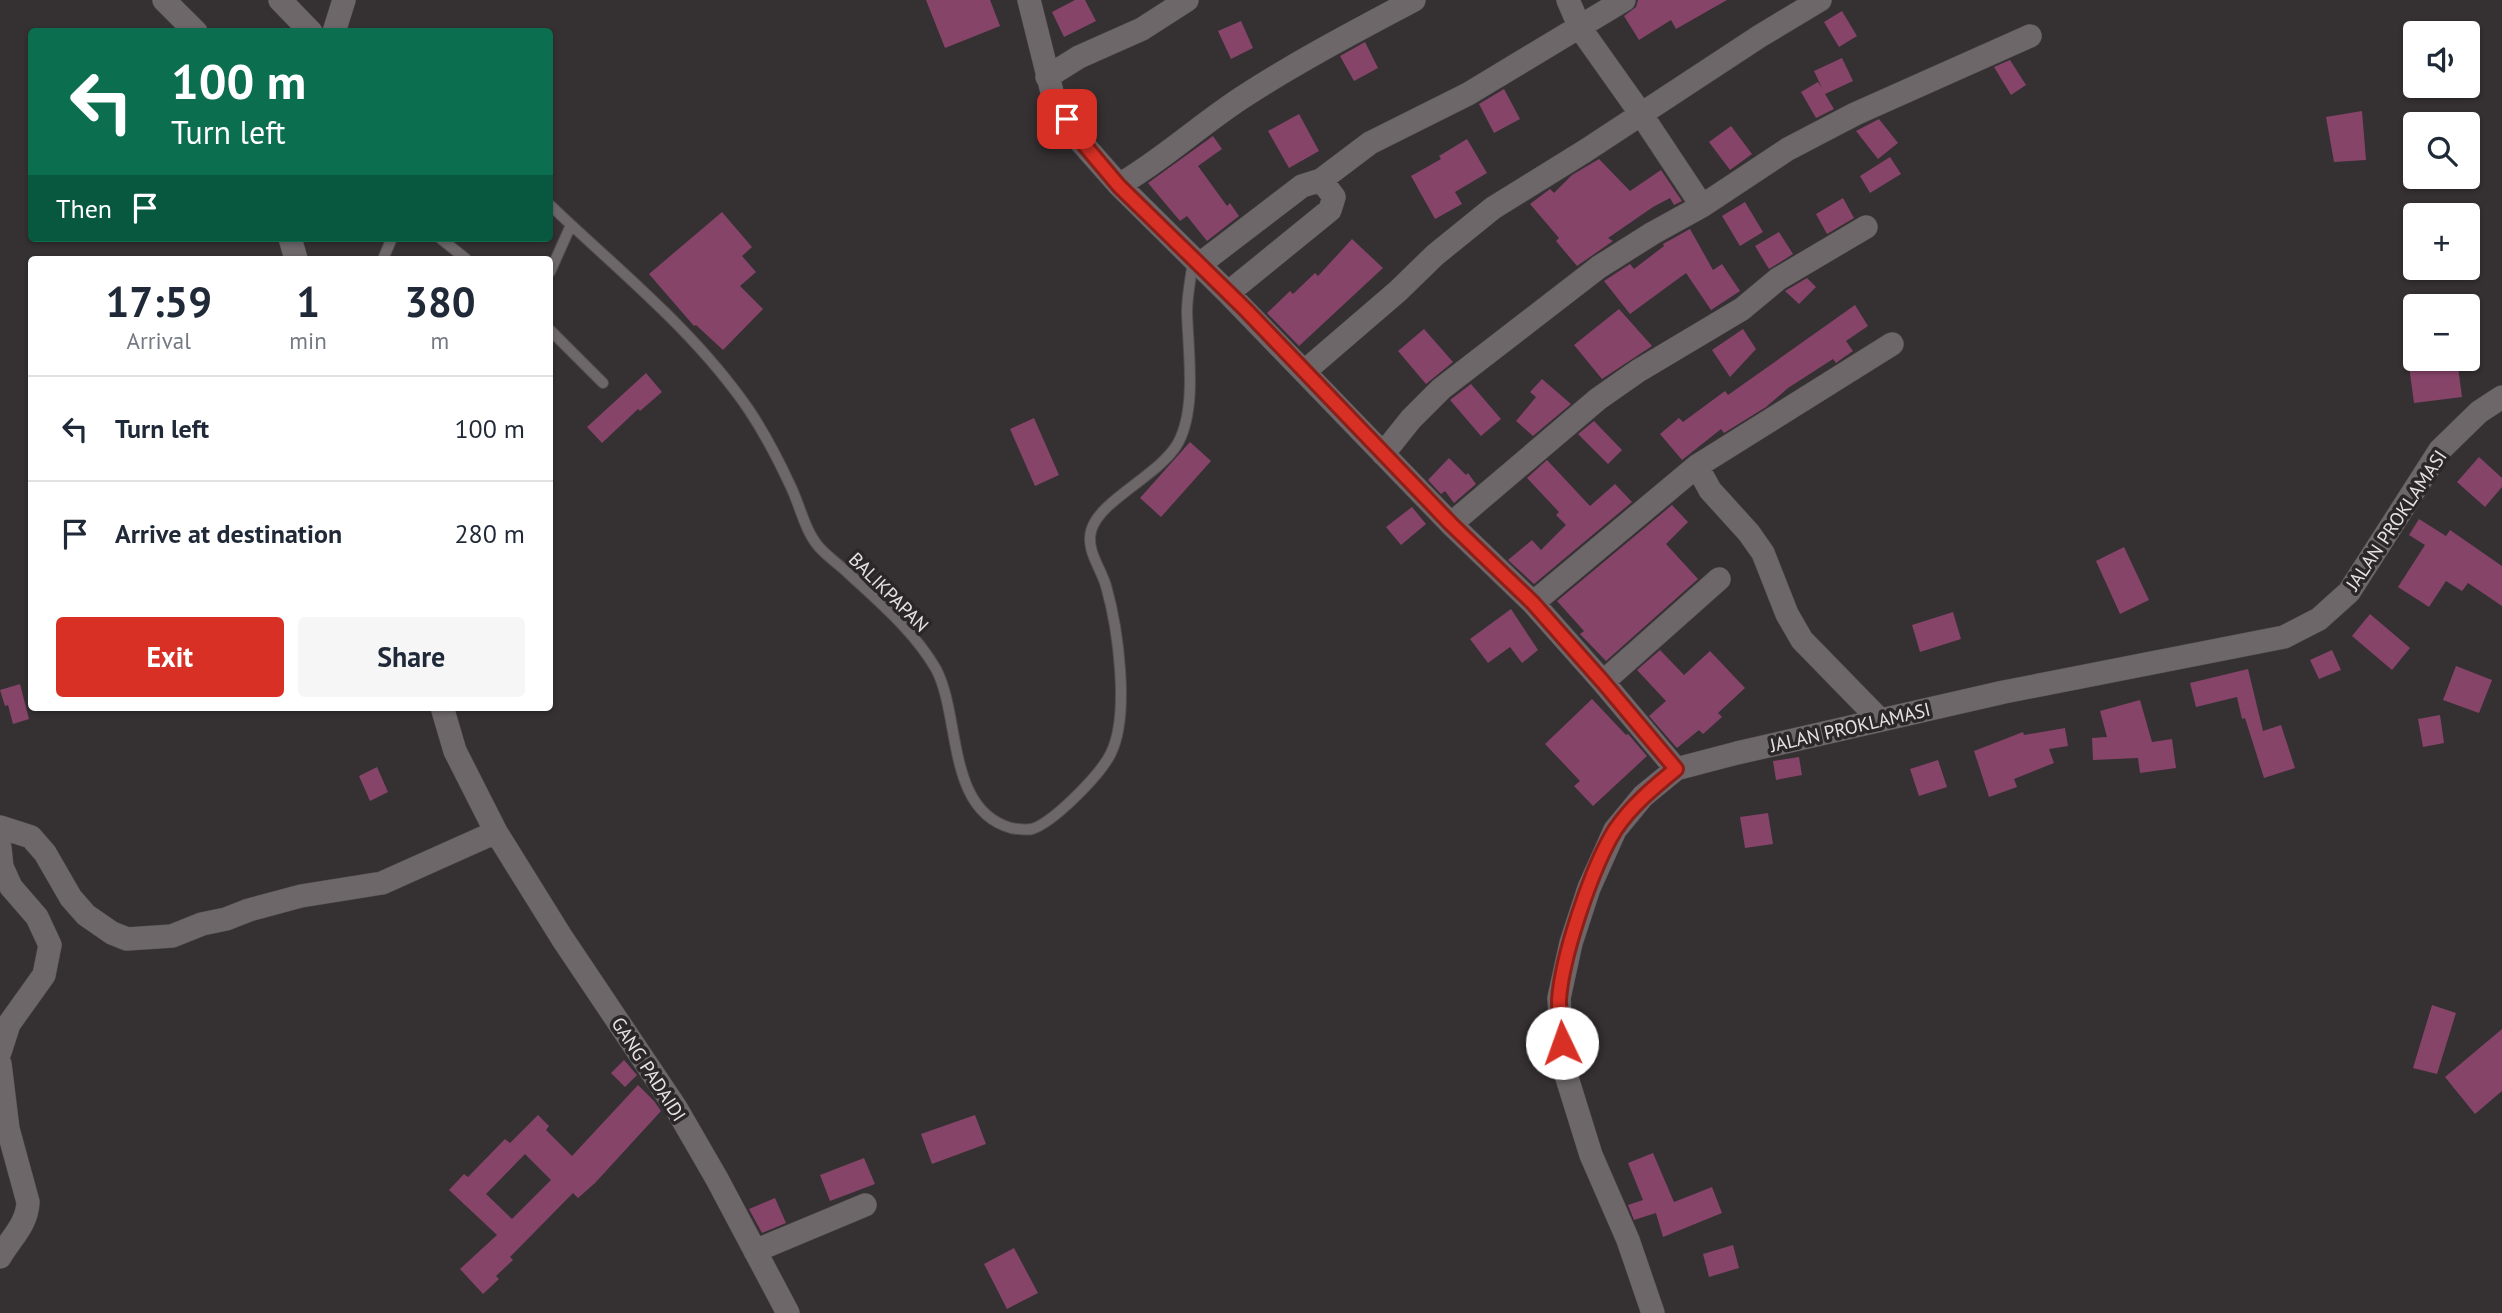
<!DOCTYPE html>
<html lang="en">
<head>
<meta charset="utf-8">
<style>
  body { margin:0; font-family:"PT Sans",sans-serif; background:#f6f6f7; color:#1f2937; height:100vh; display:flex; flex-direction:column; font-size:26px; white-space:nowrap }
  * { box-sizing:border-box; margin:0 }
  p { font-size:23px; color:#747a83 }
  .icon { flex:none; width:38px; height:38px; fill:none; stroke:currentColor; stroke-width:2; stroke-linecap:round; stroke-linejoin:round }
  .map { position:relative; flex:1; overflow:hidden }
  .sheet { position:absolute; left:28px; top:256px; width:525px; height:455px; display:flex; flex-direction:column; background:#fff; border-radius:7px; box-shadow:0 2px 5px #0004 }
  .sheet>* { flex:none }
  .banner { position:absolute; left:28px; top:28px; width:525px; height:214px; border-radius:7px; box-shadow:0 2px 5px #0004; background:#0b6e4f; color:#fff; overflow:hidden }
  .tools { position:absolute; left:2403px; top:21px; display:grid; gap:14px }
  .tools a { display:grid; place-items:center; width:77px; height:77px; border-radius:7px; background:#fff; box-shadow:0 2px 5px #0004; font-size:35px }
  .pin { position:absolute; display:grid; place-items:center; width:60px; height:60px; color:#fff; margin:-30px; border-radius:14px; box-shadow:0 4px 10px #0006 }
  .me { position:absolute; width:77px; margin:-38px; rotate:357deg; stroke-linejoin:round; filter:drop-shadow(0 0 5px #0008) }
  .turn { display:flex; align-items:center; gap:24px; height:147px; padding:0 28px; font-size:32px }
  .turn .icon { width:91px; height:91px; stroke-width:2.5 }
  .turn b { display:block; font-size:49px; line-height:60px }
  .then { display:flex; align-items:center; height:66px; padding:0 28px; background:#0003; gap:14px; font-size:26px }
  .eta { display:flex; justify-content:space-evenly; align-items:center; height:119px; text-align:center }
  .eta b { font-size:42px; font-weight:700; line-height:49px }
  .cta { display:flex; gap:14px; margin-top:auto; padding:14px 28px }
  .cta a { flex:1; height:80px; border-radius:7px; background:#d93025; color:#fff; font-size:28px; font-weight:700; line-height:80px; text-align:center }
  .cta a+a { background:#f6f6f7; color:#1f2937 }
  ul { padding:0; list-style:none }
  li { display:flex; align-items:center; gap:21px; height:105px; padding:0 28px; border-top:2px solid #e0e1e3 }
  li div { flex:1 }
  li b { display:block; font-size:26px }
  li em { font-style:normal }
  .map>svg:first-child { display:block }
</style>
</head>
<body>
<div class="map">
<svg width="2502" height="1313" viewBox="0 0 2502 1313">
  <rect width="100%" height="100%" fill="#353032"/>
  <path fill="#864469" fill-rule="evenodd" d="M926 0H990L1000 26 945 48Z
    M1075 0H1085L1096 21 1064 37 1052 12Z
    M1638 0H1727L1676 29 1671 20 1639 40 1624 16 1636 7Z
    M1842 11 1857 36 1839 47 1824 22Z
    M1241 21 1253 48 1231 59 1218 31Z
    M1365 42 1378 68 1354 81 1340 56Z
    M1842 58 1853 81 1825 94 1834 109 1816 118 1801 92 1818 82 1822 88 1814 71Z
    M2010 60 2026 85 2011 95 1994 67Z
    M1504 89 1520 119 1494 133 1479 104Z
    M2362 111 2366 160 2334 162 2326 117Z
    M1299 114 1319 151 1289 168 1268 131Z
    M1879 119 1898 143 1878 159 1856 131Z
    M1731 126 1752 154 1730 170 1709 142Z
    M1213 136 1222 149 1198 166 1227 206 1230 203 1239 216 1207 241 1187 216 1180 221 1148 183Z
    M1467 139 1487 173 1455 192 1462 204 1435 219 1411 176 1441 159 1439 156Z
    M1890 157 1901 174 1870 193 1860 176Z
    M1599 159 1630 191 1661 170 1682 201 1674 205 1670 198 1653 207 1608 238 1613 241 1577 266 1556 241 1559 238 1530 204 1550 189 1554 193 1572 175Z
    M1843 198 1854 218 1827 234 1816 214Z
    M1745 202 1763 232 1740 246 1722 216Z
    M722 212 752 247 742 256 756 272 740 286 763 309 723 350 696 325 694 326 649 274Z
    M1690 229 1713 270 1722 264 1740 291 1711 310 1686 273 1630 314 1604 281 1630 264 1634 269 1664 246 1663 244Z
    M1779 232 1793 254 1769 269 1755 246Z
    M1352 239 1383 268 1299 346 1267 313 1290 291 1293 294 1315 273 1318 276Z
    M1807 278 1816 287 1799 304 1785 291Z
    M1855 305 1868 326 1846 341 1853 351 1840 360 1836 363 1833 359 1788 388 1766 407 1724 433 1721 429 1682 460 1660 434 1679 418 1683 422 1725 391 1728 395Z
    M1619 309 1652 346 1602 379 1574 345Z
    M1424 329 1453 362 1426 384 1398 351Z
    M1743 329 1756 349 1730 377 1712 350Z
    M2408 359H2457L2462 397 2414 403Z
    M646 373 662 392 640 411 638 409 602 443 587 427Z
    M1542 379 1571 404 1533 436 1516 421 1536 397 1530 392Z
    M1471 384 1501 419 1481 436 1450 400Z
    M1034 418 1059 475 1035 486 1010 429Z
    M1594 421 1622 450 1608 464 1578 434Z
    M1190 442 1211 461 1161 517 1140 498Z
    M2479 457 2502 478V487L2485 507 2457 482Z
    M1449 458 1466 475 1468 473 1476 484 1454 503 1445 491 1441 494 1428 480Z
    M1547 460 1590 506 1615 484 1632 502 1534 584 1508 560 1532 540 1541 550 1566 525 1556 515 1559 512 1527 478Z
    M1672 505 1688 522 1666 544 1698 579 1606 661 1580 634 1584 631 1557 601Z
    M1412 507 1426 524 1401 545 1386 527Z
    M2419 519 2446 536 2450 530 2502 566V606L2468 583 2462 591 2446 581 2429 607 2398 587 2425 545 2409 535Z
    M2124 547 2149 600 2120 614 2096 561Z
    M1511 609 1538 650 1522 663 1510 647 1488 663 1470 639Z
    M1953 612 1961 639 1920 652 1912 625Z
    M2370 614 2410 648 2392 670 2352 636Z
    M1660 650 1684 675 1710 651 1745 688 1718 713 1722 717 1703 734 1699 730 1677 748 1649 716 1666 701 1637 670Z
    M2332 650 2341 670 2319 679 2310 660Z
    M2456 666 2492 680 2479 713 2443 700Z
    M2248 669 2263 731 2281 725 2295 768 2264 778 2245 718 2242 719 2237 697 2196 707 2190 683Z
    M20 684 29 719 13 724 8 705 5 706 0 690Z
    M1592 699 1626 735 1628 734 1647 756 1593 806 1574 786 1580 781 1545 744Z
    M2140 700 2152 742 2172 739 2176 768 2140 773 2138 758 2093 760 2092 738 2107 737 2100 711Z
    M2440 715 2444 743 2423 747 2418 719Z
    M2065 728 2068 746 2049 749 2054 763 2014 779 2017 787 1989 797 1974 751 2023 732 2024 735Z
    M1799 757 1802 775 1776 780 1773 761Z
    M1938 760 1947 787 1919 796 1910 769Z
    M377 767 388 792 370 801 359 776Z
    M1768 813 1773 844 1745 848 1740 817Z
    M2432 1005 2456 1013 2437 1074 2413 1068Z
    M2502 1029V1091L2475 1114 2445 1077Z
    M624 1060 637 1075 625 1087 611 1073Z
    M638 1085 654 1101 661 1111 595 1183 578 1198 573 1193 510 1257 513 1260 496 1276 499 1279 483 1294 460 1269 497 1235 449 1190 464 1174 468 1177 505 1139 510 1143 538 1115 549 1126 546 1130 572 1156ZM525 1154 551 1180 512 1219 486 1194Z
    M975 1115 986 1144 932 1164 921 1134Z
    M1653 1153 1674 1202 1712 1187 1722 1213 1663 1237 1656 1213 1634 1220 1628 1205 1643 1200 1628 1163Z
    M864 1158 875 1184 830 1201 820 1175Z
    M775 1198 786 1223 762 1233 749 1209Z
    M1733 1245 1739 1268 1709 1277 1703 1254Z
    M1014 1248 1038 1293 1007 1309 984 1264Z"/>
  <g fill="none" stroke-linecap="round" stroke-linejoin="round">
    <defs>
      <path id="lane" d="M550 205C618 270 695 331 749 410 765 434 779 461 791 487 800 506 805 531 819 547 827 556 838 564 847 572 878 601 914 631 936 669 961 716 946 810 1011 828 1016 829 1027 830 1032 829 1054 822 1101 774 1111 753 1130 714 1118 628 1106 586 1101 568 1086 551 1091 531 1099 500 1159 476 1178 443 1197 408 1188 351 1187 312 1187 295 1191 277 1193 261
        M440 238 466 259
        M383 259 392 238
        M550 272 571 225
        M550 330 603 383"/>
      <path id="street" d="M164 0 196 32
        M280 0 311 32
        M1029 0 1053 96 1081 142 1119 185 1228 293 1451 524 1533 603 1603 682 1676 769
        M1568 0 1580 28 1641 114 1702 206
        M334 32 344 0
        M1047 77 1079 57 1142 29 1187 0
        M1119 185C1164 159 1202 123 1246 95 1300 60 1358 30 1414 0
        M290 238 296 259
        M1200 264 1302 186 1321 180 1370 143 1468 94 1624 0
        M1228 293 1330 210 1334 197 1321 180
        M1305 371 1398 291 1435 255 1493 208 1585 151 1760 36 1820 0
        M1383 454 1411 419 1441 389 1599 267 1653 233 1702 206 1788 149 1855 114 2030 36
        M1451 524 1598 399 1638 371 1742 309 1778 279 1866 227
        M1533 603 1697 466
        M1603 682 1719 579
        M442 707 455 751 496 832 562 938 676 1108 717 1179 788 1313
        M1880 720 1802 640 1787 614 1763 553 1749 533 1710 490 1697 466 1892 344
        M0 827 31 837 45 853 71 898 86 915 112 933 127 939 172 936 202 924 226 919 249 910 301 896 382 883 496 832
        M0 848 2 867 11 887 37 917 50 945 44 975 9 1024 0 1052
        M0 1064 8 1129 28 1202C27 1225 11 1238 0 1257
        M755 1251 865 1205
        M1653 1313 1628 1240 1591 1155 1563 1065 1559 998 1571 943 1589 888 1615 830 1643 796 1676 769 1737 753 2004 692 2284 637 2319 619 2349 592 2440 450 2479 412 2502 397"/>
    </defs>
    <use href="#lane" stroke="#514d4f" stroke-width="12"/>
    <use href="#street" stroke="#514d4f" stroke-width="24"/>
    <use href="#lane" stroke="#6d676a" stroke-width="10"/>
    <use href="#street" stroke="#6d676a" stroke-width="23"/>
  </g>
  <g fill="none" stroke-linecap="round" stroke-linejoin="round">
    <defs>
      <path id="route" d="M1067 119 1082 142 1119 186 1245 309 1451 524 1533 603 1603 682 1676 769C1654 787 1631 806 1615 830 1592 867 1562 956 1559 1000 1559 1014 1561 1029 1562 1043"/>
    </defs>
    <use href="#route" stroke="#8d1f18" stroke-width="18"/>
    <use href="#route" stroke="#d93025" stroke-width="12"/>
  </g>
  <g text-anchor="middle" stroke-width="7" stroke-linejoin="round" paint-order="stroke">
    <g font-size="19" fill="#e6e2e4" stroke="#2b2628">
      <text transform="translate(2396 520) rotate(-56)" y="7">JALAN PROKLAMASI</text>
      <text transform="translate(889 592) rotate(45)" y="7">BALIKPAPAN</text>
      <text transform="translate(1850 727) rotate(-13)" y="7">JALAN PROKLAMASI</text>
      <text transform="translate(649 1069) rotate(57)" y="7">GANG PADAIDI</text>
    </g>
  </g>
</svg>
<div class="tools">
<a><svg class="icon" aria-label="sound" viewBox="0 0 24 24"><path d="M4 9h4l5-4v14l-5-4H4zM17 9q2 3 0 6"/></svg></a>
<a><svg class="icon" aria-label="search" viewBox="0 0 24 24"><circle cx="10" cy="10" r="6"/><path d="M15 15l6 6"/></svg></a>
<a>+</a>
<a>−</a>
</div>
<div class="pin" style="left:1067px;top:119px;background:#d93025"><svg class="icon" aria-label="arrive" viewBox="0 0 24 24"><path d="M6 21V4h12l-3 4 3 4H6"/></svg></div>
<svg class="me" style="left:1562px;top:1043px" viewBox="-20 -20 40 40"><circle r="19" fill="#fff"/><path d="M0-13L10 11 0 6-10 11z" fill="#d93025"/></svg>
<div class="banner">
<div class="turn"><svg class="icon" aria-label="left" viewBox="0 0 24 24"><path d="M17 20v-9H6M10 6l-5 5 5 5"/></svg><div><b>100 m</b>Turn left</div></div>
<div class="then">Then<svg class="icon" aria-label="arrive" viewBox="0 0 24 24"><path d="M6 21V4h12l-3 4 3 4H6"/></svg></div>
</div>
<section class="sheet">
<div class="eta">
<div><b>17:59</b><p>Arrival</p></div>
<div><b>1</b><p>min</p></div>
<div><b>380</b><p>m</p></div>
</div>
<ul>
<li><svg class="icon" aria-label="left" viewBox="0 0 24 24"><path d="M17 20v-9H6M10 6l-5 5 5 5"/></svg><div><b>Turn left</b></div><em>100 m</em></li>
<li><svg class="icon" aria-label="arrive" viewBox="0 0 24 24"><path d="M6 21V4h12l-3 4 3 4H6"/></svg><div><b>Arrive at destination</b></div><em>280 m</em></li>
</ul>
<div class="cta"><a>Exit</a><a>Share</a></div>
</section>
</div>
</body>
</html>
